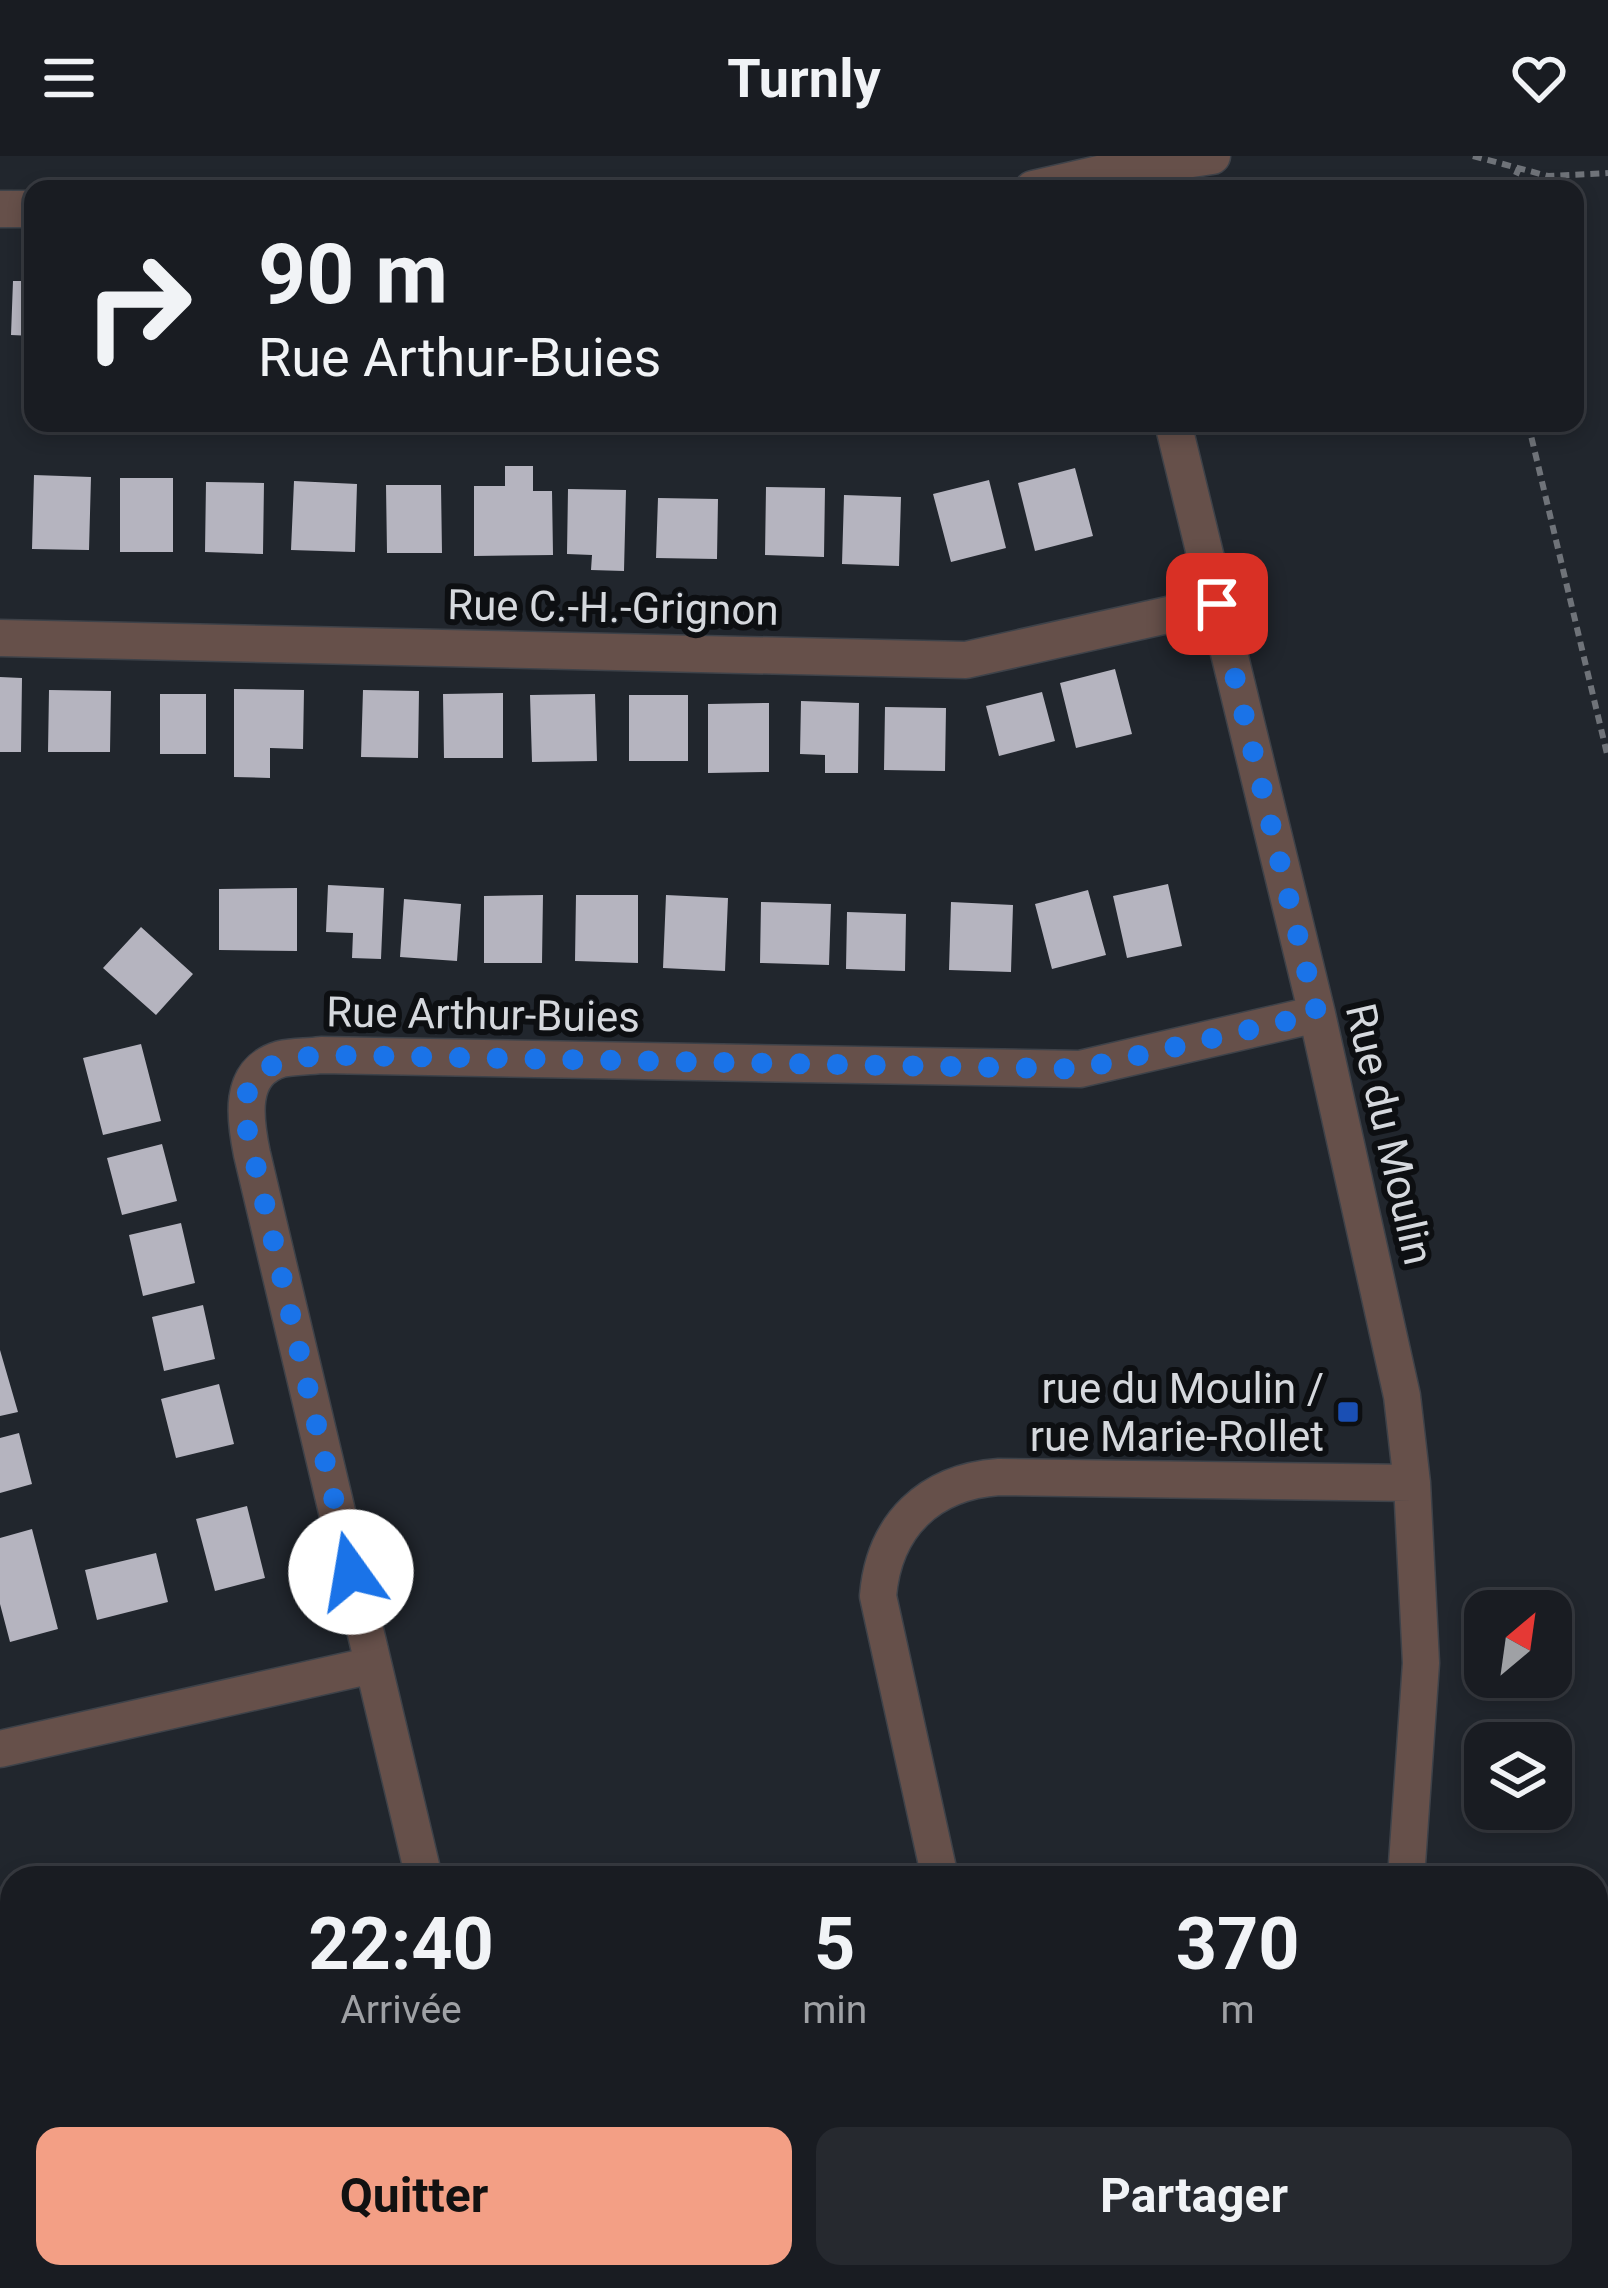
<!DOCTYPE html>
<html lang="fr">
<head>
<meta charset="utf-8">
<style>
  body { margin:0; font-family:Roboto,sans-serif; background:#26292f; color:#f1f3f6; height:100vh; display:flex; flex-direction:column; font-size:45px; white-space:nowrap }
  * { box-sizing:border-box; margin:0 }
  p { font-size:39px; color:#9fa1a5 }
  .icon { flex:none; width:66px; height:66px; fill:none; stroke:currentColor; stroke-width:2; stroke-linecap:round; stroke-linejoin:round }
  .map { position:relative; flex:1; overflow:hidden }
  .sheet { position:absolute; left:0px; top:1710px; width:1608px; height:423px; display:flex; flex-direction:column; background:#191c22; border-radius:36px 36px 0 0; box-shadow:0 6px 18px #0003,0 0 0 3px #373a40 }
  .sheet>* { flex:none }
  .top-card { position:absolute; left:24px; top:24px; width:1560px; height:252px; border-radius:24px; box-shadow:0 6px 18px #0003,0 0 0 3px #373a40; background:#191c22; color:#f1f3f6; overflow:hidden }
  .needle { width:78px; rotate:29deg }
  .buttons { position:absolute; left:1464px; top:1434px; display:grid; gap:24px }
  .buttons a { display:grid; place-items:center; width:108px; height:108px; border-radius:24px; background:#191c22; box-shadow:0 6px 18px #0003,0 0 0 3px #373a40; font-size:60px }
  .pin { position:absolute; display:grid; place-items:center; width:102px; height:102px; color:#fff; margin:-51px; border-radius:24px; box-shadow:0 6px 18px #0006 }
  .me { position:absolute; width:132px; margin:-66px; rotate:347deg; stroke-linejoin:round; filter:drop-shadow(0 0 9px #0008) }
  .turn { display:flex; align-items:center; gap:42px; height:252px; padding:0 36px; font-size:54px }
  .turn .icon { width:156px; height:156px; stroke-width:2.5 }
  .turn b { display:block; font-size:84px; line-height:102px }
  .eta { display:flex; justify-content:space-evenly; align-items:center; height:204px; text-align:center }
  .eta b { font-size:72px; font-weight:700; line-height:84px }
  .button { display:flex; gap:24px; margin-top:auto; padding:24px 36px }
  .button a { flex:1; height:138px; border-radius:24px; background:#f39f85; color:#111; font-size:48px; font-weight:700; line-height:138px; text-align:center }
  .button a+a { background:#26292f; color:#f1f3f6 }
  header { display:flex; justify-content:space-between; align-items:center; height:156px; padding:0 36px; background:#191c22; font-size:54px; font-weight:700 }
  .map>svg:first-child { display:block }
</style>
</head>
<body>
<header><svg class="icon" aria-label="menu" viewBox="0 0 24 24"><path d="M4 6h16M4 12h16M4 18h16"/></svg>Turnly<svg class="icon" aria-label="heart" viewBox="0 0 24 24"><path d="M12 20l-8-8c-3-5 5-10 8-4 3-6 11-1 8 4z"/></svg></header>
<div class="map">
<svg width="1608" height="2132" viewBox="0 0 1608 2132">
  <rect width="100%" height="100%" fill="#21262d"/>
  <path fill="#b5b4bf" d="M13 125H33V180L11 179Z
    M505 310H533V335H552L553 399 474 400V330H505Z
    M1075 312 1093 380 1035 395 1018 327Z
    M34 319 91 321 89 394 32 393Z
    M120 322H173V396H120Z
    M989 324 1006 392 951 406 933 338Z
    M294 325 357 328 355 396 291 394Z
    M206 326 264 327 263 398 205 396Z
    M386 329H441L442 397H387Z
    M766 331 825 332 824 401 765 399Z
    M568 333 626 334 624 415 591 414 592 399 567 398Z
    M844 339 901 341 899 410 842 408Z
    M658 342 718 343 717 403 656 402Z
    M1115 513 1132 578 1076 592 1060 527Z
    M0 521 22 522 21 596H0Z
    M234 533 304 534 303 593 270 592V622L234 621Z
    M49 534 111 535 110 596H48Z
    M363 534 419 535 418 602 361 601Z
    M1042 536 1055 585 999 600 986 550Z
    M503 537V602H444L443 538Z
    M160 538H206V598H160Z
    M595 538 597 605 532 606 530 539Z
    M629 539H688V605H629Z
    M801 545 859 547 858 617H825V599L800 598Z
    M769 547V616L708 617V548Z
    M885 551 946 552 945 615 884 614Z
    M1168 728 1182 790 1127 802 1113 740Z
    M328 729 384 732 381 803 352 802 353 777 326 776Z
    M297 732V795L219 794V733Z
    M1088 734 1106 799 1052 813 1035 748Z
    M543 739 542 807H484V740Z
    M576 739H638V807L575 805Z
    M666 739 728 742 725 815 663 812Z
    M404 743 461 748 457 805 400 801Z
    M761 746 831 748 829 809 760 807Z
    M951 746 1013 749 1011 816 949 814Z
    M847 756 906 758 905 815 846 813Z
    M141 771 193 818 156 859 103 812Z
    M141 888 161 965 103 979 83 902Z
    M162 988 177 1045 122 1059 107 1002Z
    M181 1067 195 1127 143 1140 129 1079Z
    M203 1149 215 1203 164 1215 152 1161Z
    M0 1194 18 1256 0 1260Z
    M219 1228 234 1288 176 1302 161 1243Z
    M19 1277 32 1328 0 1337V1282Z
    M247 1350 265 1422 215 1435 196 1363Z
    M32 1373 58 1473 10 1486 0 1448V1382Z
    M156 1397 168 1446 97 1464 85 1414Z"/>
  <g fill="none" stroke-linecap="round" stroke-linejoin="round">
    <defs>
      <path id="street" d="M1033 33 1112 15 1212 0
        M0 53H33
        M1173 267 1317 858 1402 1240 1412 1327 1421 1507 1406 1722
        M0 482 966 504 1217 448
        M0 1593 373 1509
        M424 1722 252 998C245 964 237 916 281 903 294 900 308 901 321 899L1080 913 1317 858
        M940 1722 878 1440C884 1369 929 1326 999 1321L1412 1327
        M0 1755 12 1805
        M1596 2035 1608 2041
        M0 2102 12 2099
        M88 2121 91 2132
        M519 2121 522 2132
        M1113 2121 1129 2132
        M1273 2132 1280 2121"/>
    </defs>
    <use href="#street" stroke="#3e4249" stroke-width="39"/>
    <path stroke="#6f7379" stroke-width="6" stroke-dasharray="9 6" stroke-linecap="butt" d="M1473 0 1548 20 1608 17
      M1510 33 1519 12
      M1528 267 1608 602"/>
    <use href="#street" stroke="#66504a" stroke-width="36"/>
  </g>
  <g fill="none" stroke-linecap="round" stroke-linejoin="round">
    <path stroke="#1a73e8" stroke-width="21" stroke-dasharray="0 37.8" d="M351 1416 246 968C239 910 276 905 321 899L1080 913 1317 858 1217 448"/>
  </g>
  <rect fill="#1a4fb4" stroke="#0d0f12" stroke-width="4.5" x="1336" y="1244" width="24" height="24" rx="6"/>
  <g text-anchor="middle" stroke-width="12" stroke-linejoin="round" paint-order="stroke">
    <g font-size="42" fill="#d5d8dd" stroke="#0d0f12">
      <text transform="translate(613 451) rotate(1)" y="15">Rue C.-H.-Grignon</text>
      <text transform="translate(483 858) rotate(1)" y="15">Rue Arthur-Buies</text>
      <text transform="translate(1390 978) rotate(77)" y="15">Rue du Moulin</text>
    </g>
    <g font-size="42" fill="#d5d8dd" stroke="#0d0f12" text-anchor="end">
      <text x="1324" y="1247">rue du Moulin /<tspan x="1324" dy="48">rue Marie-Rollet</tspan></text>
    </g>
  </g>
</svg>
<div class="buttons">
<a><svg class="needle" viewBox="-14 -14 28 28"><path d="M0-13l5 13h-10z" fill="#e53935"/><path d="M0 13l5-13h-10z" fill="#9fa1a5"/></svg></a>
<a><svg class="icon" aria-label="layers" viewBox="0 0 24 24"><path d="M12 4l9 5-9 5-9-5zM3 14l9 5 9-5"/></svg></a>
</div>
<div class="pin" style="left:1217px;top:448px;background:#d93025"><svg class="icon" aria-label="arrive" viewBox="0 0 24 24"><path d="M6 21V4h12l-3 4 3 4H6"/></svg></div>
<svg class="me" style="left:351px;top:1416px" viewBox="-20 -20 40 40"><circle r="19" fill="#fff"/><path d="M0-13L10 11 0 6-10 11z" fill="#1a73e8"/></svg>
<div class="top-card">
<div class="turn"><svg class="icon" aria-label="right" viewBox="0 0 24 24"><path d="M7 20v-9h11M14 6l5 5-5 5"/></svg><div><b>90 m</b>Rue Arthur-Buies</div></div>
</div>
<section class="sheet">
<div class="eta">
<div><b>22:40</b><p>Arrivée</p></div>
<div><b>5</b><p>min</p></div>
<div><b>370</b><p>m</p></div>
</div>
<div class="button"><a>Quitter</a><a>Partager</a></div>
</section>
</div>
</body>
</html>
